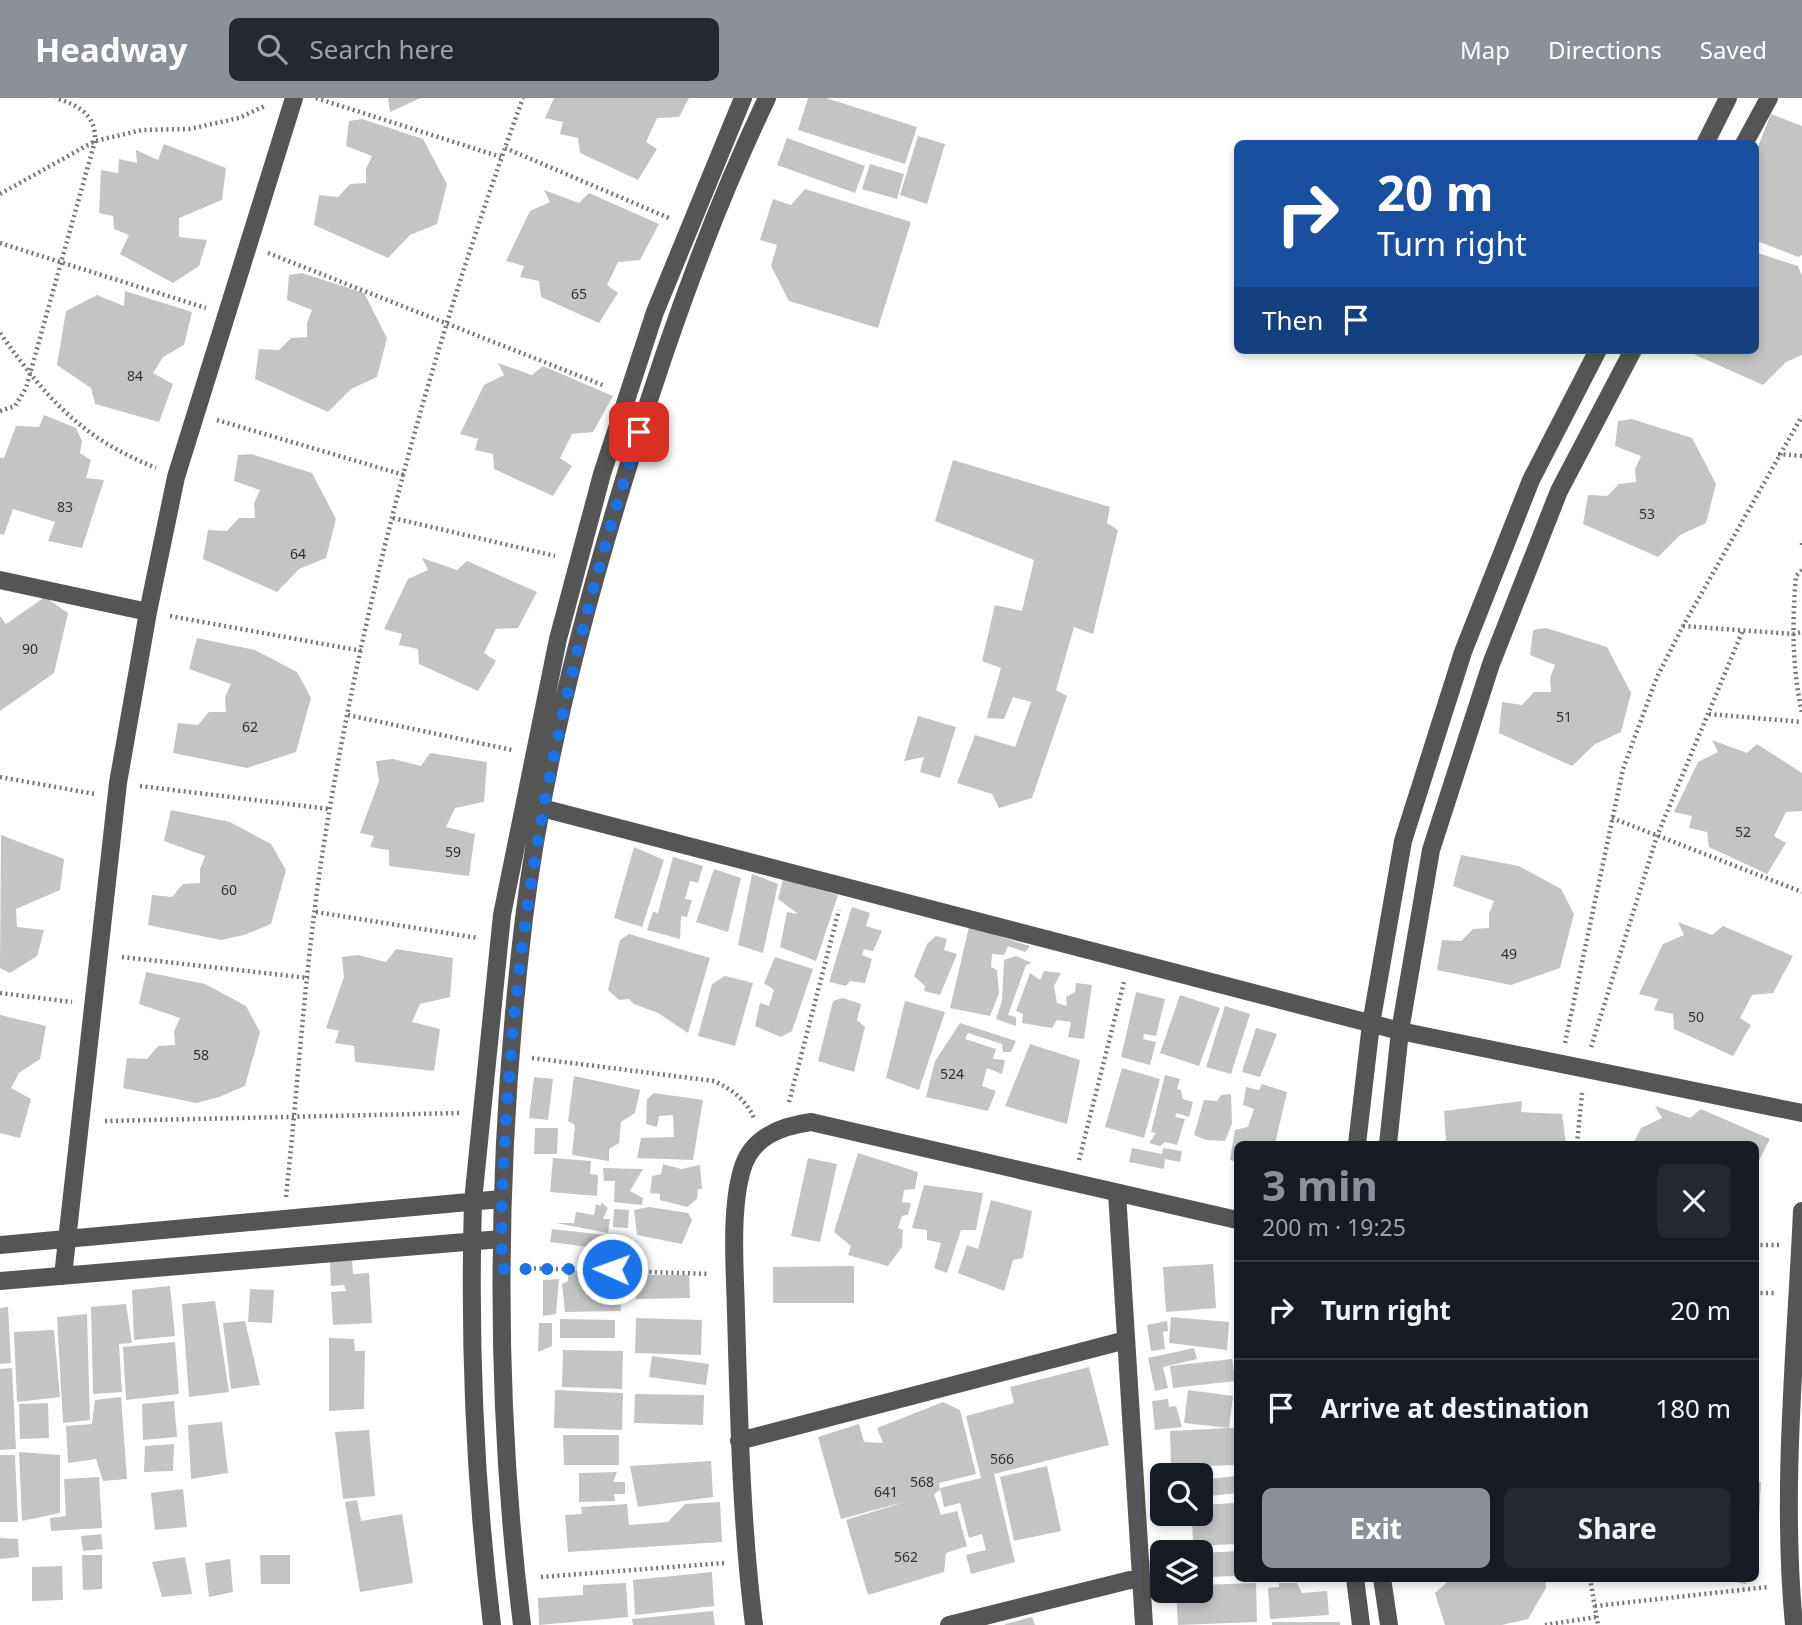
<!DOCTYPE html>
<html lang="en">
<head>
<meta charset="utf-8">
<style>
  body { margin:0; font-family:"Noto Sans",sans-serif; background:#242831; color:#f1f3f6; height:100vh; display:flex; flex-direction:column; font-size:26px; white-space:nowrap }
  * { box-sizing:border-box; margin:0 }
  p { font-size:23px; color:#9ea1a6 }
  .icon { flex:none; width:38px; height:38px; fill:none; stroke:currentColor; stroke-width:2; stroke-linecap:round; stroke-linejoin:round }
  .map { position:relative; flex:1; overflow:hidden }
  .sheet { position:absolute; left:1234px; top:1043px; width:525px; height:441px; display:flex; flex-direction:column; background:#171b24; border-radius:10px; box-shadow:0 4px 10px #0003 }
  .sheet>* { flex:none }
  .guide { position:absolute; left:1234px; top:42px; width:525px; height:214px; border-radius:10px; box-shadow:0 4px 10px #0003; background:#1a4fa0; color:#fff; overflow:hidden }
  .controls { position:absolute; left:1150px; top:1365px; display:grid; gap:14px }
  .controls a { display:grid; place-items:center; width:63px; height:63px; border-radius:10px; background:#171b24; box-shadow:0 4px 10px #0003; font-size:35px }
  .pin { position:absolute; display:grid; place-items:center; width:60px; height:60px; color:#fff; margin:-30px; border-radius:14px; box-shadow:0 4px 10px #0006 }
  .me { position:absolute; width:77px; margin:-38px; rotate:272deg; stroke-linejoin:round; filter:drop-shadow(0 0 5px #0008) }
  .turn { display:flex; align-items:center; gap:24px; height:147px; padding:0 28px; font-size:32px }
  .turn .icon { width:91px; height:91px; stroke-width:2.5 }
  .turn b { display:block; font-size:49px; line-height:60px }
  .then { display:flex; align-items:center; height:66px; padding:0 28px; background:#0003; gap:14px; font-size:26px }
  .round { display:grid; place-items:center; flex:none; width:74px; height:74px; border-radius:10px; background:#242831 }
  .overview { display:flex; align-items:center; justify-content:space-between; height:119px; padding:0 28px }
  h1 { font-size:42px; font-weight:700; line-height:52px; color:#8c9099 }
  .button { display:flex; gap:14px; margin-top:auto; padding:14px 28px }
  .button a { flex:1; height:80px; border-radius:10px; background:#8c9099; color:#fff; font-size:28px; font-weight:700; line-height:80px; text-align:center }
  .button a+a { background:#242831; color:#f1f3f6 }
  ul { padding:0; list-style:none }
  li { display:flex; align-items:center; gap:21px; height:98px; padding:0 28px; border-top:2px solid #363941 }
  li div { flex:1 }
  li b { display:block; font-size:26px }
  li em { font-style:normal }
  header { display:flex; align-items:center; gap:42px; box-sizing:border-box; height:98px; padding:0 35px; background:#8c9099; color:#fff }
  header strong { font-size:33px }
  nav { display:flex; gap:38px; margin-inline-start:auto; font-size:24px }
  .search { width:490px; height:63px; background:#242831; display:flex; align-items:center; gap:18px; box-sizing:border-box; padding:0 24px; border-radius:10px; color:#9ea1a6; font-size:26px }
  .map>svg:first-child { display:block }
</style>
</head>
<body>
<header>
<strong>Headway</strong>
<div class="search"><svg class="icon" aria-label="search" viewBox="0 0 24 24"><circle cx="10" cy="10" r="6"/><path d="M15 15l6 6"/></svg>Search here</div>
<nav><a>Map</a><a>Directions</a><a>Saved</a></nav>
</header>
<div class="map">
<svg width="1802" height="1527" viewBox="0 0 1802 1527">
  <rect width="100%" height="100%" fill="#fff"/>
  <path fill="#c4c4c4" d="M388 0H421L390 14Z
    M554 0H689L679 19 657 20 646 44 657 51 638 82 580 55 578 40 560 36 563 24 545 20Z
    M808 0H826L917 29 905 66 798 32Z
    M1771 16 1802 28V157L1798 159 1755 142V56Z
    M362 21 423 41 447 86 437 126 410 137 388 160 314 127 319 97 338 99 350 86 366 85V71L372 58 346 48 349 23Z
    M918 38 945 46 927 106 900 97Z
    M787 40 865 68 855 95 777 67Z
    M164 46 226 70 222 102 179 120V139L207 142 199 168 173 185 120 156 129 137 114 131 113 118 99 115 101 72 118 75 119 61 137 65 136 52 158 62Z
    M870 66 904 76 897 101 862 91Z
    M805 91 911 124 878 230 789 203 771 168 777 147 760 142 773 101 791 107Z
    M544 92 579 105 589 95 659 126 640 162 618 164 607 187 618 195 599 225 541 199 539 183 520 179 524 168 506 163 530 113 550 104Z
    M1755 154 1798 168 1802 178V257L1786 264 1763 287 1689 254 1755 252Z
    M302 175 364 195 387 240 377 279 351 291 328 314 255 281 259 251 279 252 291 240 307 239V225L312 212 287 202 289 177Z
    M125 193 192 214 184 247 163 259 153 275 173 286 159 324 95 306 91 290 57 267 66 213 97 197 124 208Z
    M498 265 532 277 543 268 613 298 593 334 572 336 560 360 572 368 553 398 494 371 493 356 475 352 478 341 460 336 484 287 504 277Z
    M44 317 76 330 82 343 80 355 91 362 86 380 104 382 82 450 48 443 55 424 13 411 4 437 0 436V360H4L16 328 39 329Z
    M1632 321 1692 340 1716 386 1706 425 1680 437 1658 459 1583 426 1588 397 1607 398 1619 386 1636 384 1635 371 1641 358 1615 348 1618 323Z
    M251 356 312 375 336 421 326 460 299 471 277 494 203 461 208 432 227 433 239 420H255L254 405 260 392 234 383 238 357Z
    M953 362 1110 409 1107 425 1118 432 1093 536 1074 529 1056 592 1067 598 1032 700 999 710 992 696 957 685 975 637 1015 649 1031 604 1013 599 1004 621 987 620 1001 570 982 563 995 507 1022 513 1034 462 935 423Z
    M422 460 457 472 467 463 537 494 518 530 496 531 484 555 496 563 478 593 419 566 418 551 399 547 402 536 384 531 408 481 428 472Z
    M45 499 68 515 54 575 0 613V518L6 526Z
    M1546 530 1607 549 1631 595 1621 634 1595 646 1572 668 1499 635 1502 604 1522 607 1534 594H1551L1550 580 1555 567 1530 557 1533 532Z
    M197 540 255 552 297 574 311 600 296 654 247 670 173 655 178 625 198 627 209 614H226L225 599 231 586 189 571Z
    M918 618 956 629 940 680 920 674 924 659 904 663Z
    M1712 642 1747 655 1757 646 1802 675V713L1786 714 1774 738 1786 745 1767 776 1709 749 1707 734 1689 730 1692 718 1674 714 1698 664 1718 654Z
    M430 655 487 664 484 704 455 710 446 729 475 736 469 778 389 768V752L370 749 374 738 360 735 379 683 376 663 393 661 421 668Z
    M171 712 230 724 271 746 286 772 271 826 244 837 221 842 148 827 152 797 172 799 183 786 200 785V771L205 758 164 743Z
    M1 737 64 761 60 792 16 811 17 829 44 832 37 858 10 875 0 870Z
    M634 749 664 762 642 829 614 820Z
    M1461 757 1519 768 1561 791 1574 816 1560 870 1511 887 1437 872 1442 842 1461 843 1473 831 1489 830V816L1494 803 1453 788Z
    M673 759 703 768 698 785 690 783 685 801 692 802 687 819 681 818 680 841 647 832 653 814 658 815Z
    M714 771 741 780 728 834 696 824Z
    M752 776 778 786 763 855 738 847Z
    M783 781 838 797 816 863 780 849 787 814 798 816 778 801Z
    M852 809 870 815 866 828 882 833 873 853 864 851 862 857 872 861 865 885 850 883 846 888 829 884Z
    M1678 824 1712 837 1723 828 1793 858 1773 895 1752 897 1740 920 1751 927 1733 958 1674 931 1673 916 1654 912 1658 901 1639 896 1663 846 1684 837Z
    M969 829 1030 848 1025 854 1008 848 1004 857 992 856 991 869 997 872 999 895 990 918 950 910Z
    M629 836 710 860 688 935 658 915 634 906 629 901 619 902 608 892 620 842Z
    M936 838 947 841 944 852 957 856 940 897 924 893 925 888 914 878 927 846Z
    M396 851 453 860 450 899 420 906 412 924 440 931 434 973 355 964 354 948 335 945 339 933 326 930 344 879 342 859 358 857 386 864Z
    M1016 858 1032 865 1026 867 1008 917 1016 919V928L996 921 1002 903 1004 862Z
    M775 859 813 871 792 933 781 939 755 928 760 905 769 908 774 892 764 885Z
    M1044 873 1061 875 1054 888 1057 905 1067 908 1066 899 1075 894 1076 885 1092 887 1084 941 1068 939 1071 924 1057 922 1052 930 1022 925 1023 916 1016 913 1030 875 1040 882Z
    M146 874 205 886 246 908 260 934 245 988 219 999 196 1005 123 990 127 960 147 961 158 948 175 947 174 933 180 920 139 906Z
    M725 878 753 885 735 948 698 938 712 886Z
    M1136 894 1165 901 1156 938 1144 936 1143 941 1156 944 1150 967 1121 959Z
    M1180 897 1220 910 1199 968 1160 955Z
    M843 900 861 906 857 922 865 929 854 974 818 963 833 903Z
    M905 903 945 914 919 992 886 980Z
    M1225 908 1250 916 1231 976 1206 969Z
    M0 917 46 928 40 961 19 975 11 990 31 1001 20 1040 0 1035Z
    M960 925 1016 943 1011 954H1003L1002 946 968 935 965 941 996 951 993 961 1005 962 1002 976 987 970 982 988 996 993 988 1013 926 999 935 963Z
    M1256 930 1277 936 1260 979 1242 974Z
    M1030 946 1080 962 1067 1026 1005 1008Z
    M1122 970 1160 981 1144 1040 1105 1029Z
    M1165 977 1180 981 1177 991 1181 992 1183 1001 1193 1004 1189 1019 1177 1015 1175 1019 1185 1021 1177 1047 1165 1044 1160 1048 1149 1045 1156 1035 1151 1034Z
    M574 978 640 992 635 1015 621 1024 619 1045 609 1051V1063L572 1057 575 1027 568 1023Z
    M534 979 553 981 548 1022 529 1020Z
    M1262 986 1287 994 1275 1046H1237V1064L1230 1062 1235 1032 1248 1029 1254 1011 1243 1007 1246 989 1259 992Z
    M654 995 703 1002 693 1062 637 1060 641 1040 674 1039 673 1017 659 1018 657 1029 646 1026 647 1001Z
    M1231 996 1232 1026 1225 1043 1206 1042 1194 1037 1204 1002 1217 1003 1221 997Z
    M1522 1003 1521 1014 1562 1016 1566 1046 1446 1045 1444 1013Z
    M1655 1008 1690 1020 1701 1011 1770 1041 1755 1070V1046H1633L1641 1030 1662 1020Z
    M535 1030H558L557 1056H534Z
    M1132 1050 1162 1056 1163 1050 1182 1053 1180 1064 1165 1061 1164 1071 1129 1064Z
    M858 1055 918 1074 915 1091 904 1092 902 1104 911 1105 908 1117 902 1118 898 1130 903 1132 902 1149 888 1168 848 1157 851 1148 834 1134Z
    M553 1060 591 1063 590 1076 598 1077 597 1098 550 1094Z
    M808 1060 837 1066 820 1144 791 1138Z
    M663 1066 681 1071 700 1067 702 1091H698L697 1101 687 1109 660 1102V1096L650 1095 652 1078 661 1076Z
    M603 1070 643 1071 630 1093 643 1100 642 1107 614 1104 615 1083H604Z
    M924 1087 983 1095 976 1132H961L947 1175 934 1170 941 1145 927 1142V1132L912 1130Z
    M991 1102 1032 1113 1023 1160 1013 1162 1004 1193 958 1175 967 1147 978 1151Z
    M601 1104 608 1110 603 1121H610L608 1135 556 1125H574L576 1114 594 1117 596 1106 601 1108Z
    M649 1109 688 1115 692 1122 682 1146 637 1137 634 1112Z
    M614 1111 629 1112 628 1130 613 1129Z
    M552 1131 615 1138 612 1152 550 1144Z
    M352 1162 353 1176 369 1175 372 1225 333 1227 331 1194 346 1193 344 1187 331 1188 330 1164Z
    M1213 1166 1216 1210 1166 1214 1163 1169Z
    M854 1168V1205H773V1169Z
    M568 1173H601L603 1180H618L621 1213 565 1214 562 1186 568 1183Z
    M636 1177H689L690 1200 636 1201Z
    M559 1181 556 1216 543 1218V1182Z
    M170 1188 175 1238 134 1242 132 1192Z
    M250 1191 274 1192 272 1225 248 1224Z
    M215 1203 229 1294 189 1299 182 1206Z
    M126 1206 132 1245 119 1246 122 1294 93 1296 91 1209Z
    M8 1209 11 1265 0 1266V1210Z
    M87 1216 90 1322 63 1325 57 1219Z
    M1171 1219 1229 1224 1227 1252 1169 1245Z
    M636 1220 702 1222 701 1257 635 1255Z
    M560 1221 615 1222V1240H560Z
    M245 1223 260 1287 231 1291 223 1225Z
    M1167 1223 1168 1233 1163 1234 1165 1251 1151 1253 1147 1227Z
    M539 1225H552V1248L538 1254Z
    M54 1232 60 1299 17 1304 14 1234Z
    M329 1240 354 1241 355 1253H365L364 1311 329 1313Z
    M175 1244 179 1296 126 1302 123 1249Z
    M1194 1250 1197 1261 1163 1269 1168 1290 1155 1293 1148 1260Z
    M563 1252 623 1253 622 1291 562 1289Z
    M652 1258 709 1266 706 1287 649 1279Z
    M1232 1261 1235 1283 1173 1290 1170 1268Z
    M1089 1269 1109 1347 994 1376 1015 1464 971 1476 966 1457 986 1452 982 1436 969 1440 960 1405 944 1409 940 1390 981 1380 966 1318 1014 1305 1010 1289Z
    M12 1270 16 1351 0 1352V1271Z
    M555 1292 623 1295 622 1332 554 1330Z
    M1188 1292 1233 1298 1229 1330H1237V1367L1171 1369 1170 1333 1229 1330 1184 1325Z
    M635 1296 704 1297 703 1327 634 1325Z
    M121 1299 127 1381 103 1383 96 1361 68 1365 66 1328 92 1326 95 1302Z
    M1168 1301 1169 1309 1176 1308 1182 1329 1155 1332 1152 1303Z
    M174 1303 177 1339 143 1342 142 1306Z
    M943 1304 960 1312 976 1376 939 1385 940 1392 934 1396 941 1417 957 1413 967 1448 946 1455 944 1474 868 1497 846 1422 908 1403 841 1421 818 1339 859 1326 864 1344 883 1345 877 1330Z
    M48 1305 49 1340 20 1341 19 1306Z
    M222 1324 228 1375 191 1381 188 1327Z
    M369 1332 375 1398 343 1401 335 1334Z
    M563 1337H619V1367H564Z
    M174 1346 173 1373 144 1374 145 1348Z
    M19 1354 60 1357V1415L22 1423Z
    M0 1357H15L18 1424H0Z
    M711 1363 713 1399 638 1409 630 1368Z
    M1047 1368 1061 1433 1014 1443 1000 1379Z
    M617 1374 613 1384H625V1396H614L615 1403 579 1404V1375Z
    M1236 1378 1237 1395 1200 1399V1382Z
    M99 1379 102 1430 51 1433 50 1420 66 1418 64 1381Z
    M1755 1384H1761L1759 1420 1755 1421Z
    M183 1391 187 1429 155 1432 151 1395Z
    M357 1402 361 1423 402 1416 413 1485 360 1494 345 1404Z
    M720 1404 722 1444 568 1454 565 1417 582 1416 581 1409 627 1406 629 1427 668 1424 685 1406Z
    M1236 1405 1237 1446 1193 1448 1192 1416H1200V1407Z
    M1167 1416H1188L1186 1424 1168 1426Z
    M101 1436 103 1451 83 1453 81 1438Z
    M0 1440 18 1441 19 1459 0 1461Z
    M1237 1453V1478L1205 1479 1204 1455Z
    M82 1457H102V1491L83 1492Z
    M260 1457H290V1486H261Z
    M185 1459 192 1496 162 1499 152 1464Z
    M230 1461 233 1494 209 1499 205 1465Z
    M1162 1461V1491H1160L1150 1484 1147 1463Z
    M62 1468 63 1502 32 1503V1469Z
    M712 1474 714 1508 635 1517 633 1482Z
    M1452 1480H1545L1546 1490 1528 1521 1502 1527H1445L1435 1495Z
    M1713 1480H1747L1746 1486Z
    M626 1485 628 1519 539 1527 538 1500 583 1497V1487Z
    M1256 1485 1257 1524 1178 1527 1176 1493H1200V1487Z
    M1279 1485H1297L1302 1495 1327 1493 1329 1517 1270 1521 1268 1490 1279 1489Z
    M713 1513 715 1527H633L632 1521Z
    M1032 1519 1035 1527H1005V1526Z
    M1272 1524H1340V1527H1272Z"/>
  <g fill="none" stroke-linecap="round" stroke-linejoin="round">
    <path stroke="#777" stroke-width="4.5" stroke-dasharray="2 3.5" stroke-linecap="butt" d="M316 0 501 59
      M505 50 669 120
      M0 96 95 43 142 32 189 31 239 20 265 8
      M0 145 206 210
      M268 155 605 288
      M0 235C47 301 80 339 156 370
      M0 313 15 308 26 290 95 43C96 16 78 7 55 0
      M217 322 404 377
      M1778 356 1802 358
      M393 420 555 458
      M1802 445V448
      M1802 472 1796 478C1792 524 1792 569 1802 615
      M170 518 362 553
      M1683 528 1793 536 1802 534
      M1709 616 1802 624
      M348 617 512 652
      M0 679 95 696
      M140 688 329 711
      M1612 720 1802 794
      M316 814 478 840
      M122 859 309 880
      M0 895 72 904
      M1565 945 1623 671 1657 579 1683 528 1802 318
      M1591 949 1657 738 1743 532
      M532 960 714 983C733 992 745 1001 754 1020
      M789 1004 839 812
      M105 1023 460 1015
      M1577 1046 1582 995
      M1079 1062 1124 884
      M286 1099C299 977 306 853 326 733 367 483 436 237 523 0
      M1755 1147H1779
      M523 1170 710 1176
      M1755 1195H1775
      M541 1479 724 1465
      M1590 1480 1598 1527
      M1595 1508 1768 1489
      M1545 1527 1596 1519"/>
    <path stroke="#555" stroke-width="18" d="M1705 46 1728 0
      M1744 46 1769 0
      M0 482 148 514
      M542 710 1400 933 1802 1015
      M1357 1046 1371 926 1403 743 1463 554 1531 382 1598 252
      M1388 1046 1400 933 1431 752 1491 566 1559 393 1633 252
      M1117 1095 1144 1527
      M0 1147 501 1101
      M63 1178 118 685 148 514 176 379 294 0
      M0 1183 501 1141
      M739 1343 1126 1242
      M1355 1480 1361 1527
      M1382 1480 1389 1527
      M492 1527C475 1388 469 1243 473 1103L502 817 558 541 602 376 655 214 743 0
      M522 1527C493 1293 496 1054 524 820 543 665 586 502 633 353 670 233 713 113 767 0
      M754 1527C741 1423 739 1319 736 1215 735 1172 730 1112 742 1072 751 1039 781 1028 811 1024L1237 1122
      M949 1527 1142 1479
      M1794 1527C1781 1392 1796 1248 1802 1113"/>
  </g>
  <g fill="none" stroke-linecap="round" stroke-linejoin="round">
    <path stroke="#1a73e8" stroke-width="12" stroke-dasharray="0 21.6" d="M612 1171H502C500 1112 504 1054 508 996 523 766 570 554 639 334"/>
  </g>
  <g text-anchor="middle" stroke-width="6" stroke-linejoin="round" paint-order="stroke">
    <g font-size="14" fill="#313131">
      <text x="579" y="201">65</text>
      <text x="135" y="283">84</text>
      <text x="65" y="414">83</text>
      <text x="1647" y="421">53</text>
      <text x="298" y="461">64</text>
      <text x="30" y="556">90</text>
      <text x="1564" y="624">51</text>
      <text x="250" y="634">62</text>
      <text x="1743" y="739">52</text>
      <text x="453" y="759">59</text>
      <text x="229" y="797">60</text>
      <text x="1509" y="861">49</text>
      <text x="1696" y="924">50</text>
      <text x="201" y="962">58</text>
      <text x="952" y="981">524</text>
      <text x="1002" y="1366">566</text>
      <text x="922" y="1389">568</text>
      <text x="886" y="1399">641</text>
      <text x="906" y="1464">562</text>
    </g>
  </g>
</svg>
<div class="controls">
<a><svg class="icon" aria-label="search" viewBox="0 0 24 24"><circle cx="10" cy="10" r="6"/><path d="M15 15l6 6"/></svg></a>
<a><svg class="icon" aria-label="layers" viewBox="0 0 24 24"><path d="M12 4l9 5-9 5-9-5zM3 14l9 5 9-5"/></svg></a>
</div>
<div class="pin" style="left:639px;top:334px;background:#d93025"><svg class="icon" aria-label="arrive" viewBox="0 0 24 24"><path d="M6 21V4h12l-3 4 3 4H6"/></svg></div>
<svg class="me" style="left:612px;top:1171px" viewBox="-20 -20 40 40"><circle r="17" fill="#1a73e8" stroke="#fff" stroke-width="3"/><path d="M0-11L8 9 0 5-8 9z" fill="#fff"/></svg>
<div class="guide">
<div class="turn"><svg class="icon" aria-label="right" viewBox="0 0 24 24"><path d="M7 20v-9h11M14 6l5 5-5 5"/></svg><div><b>20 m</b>Turn right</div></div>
<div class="then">Then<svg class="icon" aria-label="arrive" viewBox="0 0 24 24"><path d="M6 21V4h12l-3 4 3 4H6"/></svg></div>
</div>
<section class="sheet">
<div class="overview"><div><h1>3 min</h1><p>200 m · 19:25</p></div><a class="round"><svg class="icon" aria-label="close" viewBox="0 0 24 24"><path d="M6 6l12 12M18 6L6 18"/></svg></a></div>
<ul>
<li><svg class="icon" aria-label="right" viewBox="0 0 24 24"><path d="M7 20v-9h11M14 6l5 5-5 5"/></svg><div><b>Turn right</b></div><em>20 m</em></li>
<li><svg class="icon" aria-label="arrive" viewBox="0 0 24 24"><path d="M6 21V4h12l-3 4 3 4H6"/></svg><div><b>Arrive at destination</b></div><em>180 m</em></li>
</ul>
<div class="button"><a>Exit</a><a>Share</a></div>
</section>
</div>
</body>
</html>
